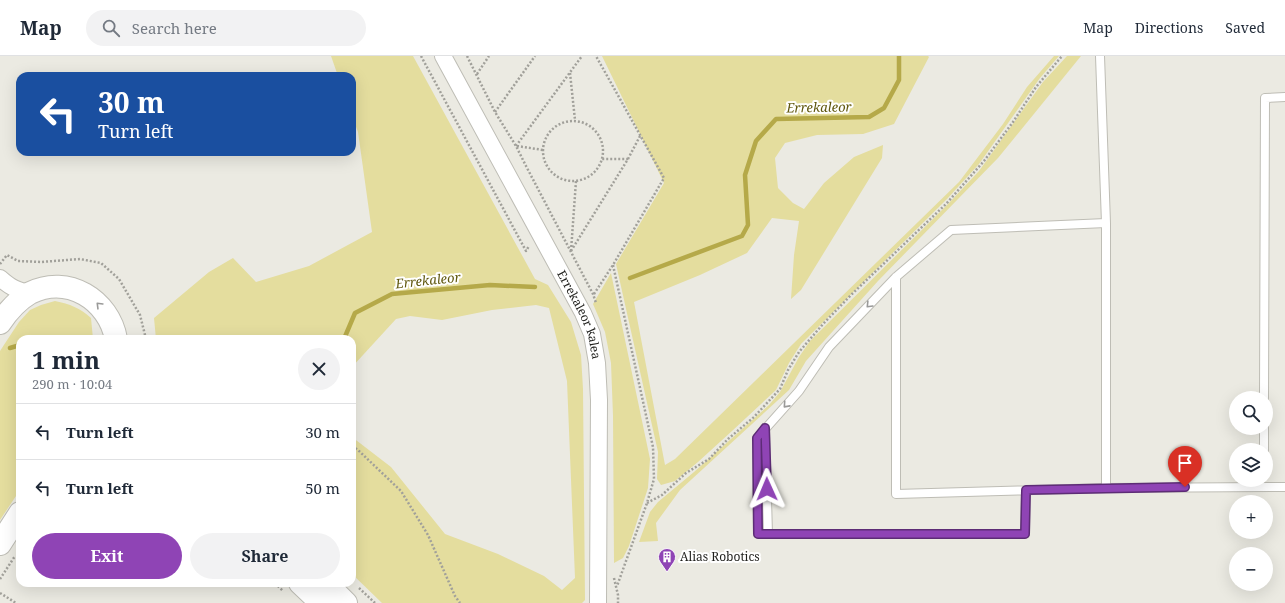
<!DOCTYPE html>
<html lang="en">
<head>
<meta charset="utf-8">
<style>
  body { margin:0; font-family:"Noto Serif",serif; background:#f2f2f3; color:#1f2937; height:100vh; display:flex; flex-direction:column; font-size:15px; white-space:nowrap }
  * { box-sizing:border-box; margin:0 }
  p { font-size:13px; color:#747a83 }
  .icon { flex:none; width:22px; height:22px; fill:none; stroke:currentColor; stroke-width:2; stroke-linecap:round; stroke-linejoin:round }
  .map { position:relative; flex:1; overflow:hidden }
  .sheet { position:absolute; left:16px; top:279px; width:340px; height:252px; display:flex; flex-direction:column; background:#fff; border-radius:12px; box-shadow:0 4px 16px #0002 }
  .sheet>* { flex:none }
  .top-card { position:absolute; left:16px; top:16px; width:340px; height:84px; border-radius:12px; box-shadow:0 4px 16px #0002; background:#1a4fa0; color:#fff; overflow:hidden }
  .tools { position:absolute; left:1229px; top:335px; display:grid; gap:8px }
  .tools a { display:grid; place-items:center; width:44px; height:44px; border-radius:50%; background:#fff; box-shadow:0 4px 16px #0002; font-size:20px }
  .pin { position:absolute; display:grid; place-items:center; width:34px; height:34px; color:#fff; margin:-41px -17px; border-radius:50% 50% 50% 0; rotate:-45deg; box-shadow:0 0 4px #0007 }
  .pin .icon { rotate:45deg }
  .me { position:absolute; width:44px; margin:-22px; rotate:359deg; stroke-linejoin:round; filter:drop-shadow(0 0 3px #0008) }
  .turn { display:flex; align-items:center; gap:14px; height:84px; padding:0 16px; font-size:18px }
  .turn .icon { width:52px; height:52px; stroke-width:2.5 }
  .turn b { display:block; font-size:28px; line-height:34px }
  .round { display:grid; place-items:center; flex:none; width:42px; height:42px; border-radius:21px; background:#f2f2f3 }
  .head { display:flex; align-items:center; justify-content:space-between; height:68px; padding:0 16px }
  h1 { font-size:24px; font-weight:700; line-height:30px }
  .cta { display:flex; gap:8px; margin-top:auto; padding:8px 16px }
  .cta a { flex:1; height:46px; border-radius:24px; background:#8f44b5; color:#fff; font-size:16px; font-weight:700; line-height:46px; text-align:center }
  .cta a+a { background:#f2f2f3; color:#1f2937 }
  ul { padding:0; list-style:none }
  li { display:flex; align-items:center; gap:12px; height:56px; padding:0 16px; border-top:1px solid #e0e1e3 }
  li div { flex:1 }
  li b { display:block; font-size:15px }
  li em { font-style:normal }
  header { display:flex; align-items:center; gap:24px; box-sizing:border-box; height:56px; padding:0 20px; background:#fff; border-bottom:1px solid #e0e1e3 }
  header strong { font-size:19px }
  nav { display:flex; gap:22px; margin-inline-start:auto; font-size:14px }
  .search { width:280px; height:36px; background:#f2f2f3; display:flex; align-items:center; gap:10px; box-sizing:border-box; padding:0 14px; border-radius:22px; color:#747a83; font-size:15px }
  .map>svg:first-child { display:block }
</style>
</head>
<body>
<header>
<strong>Map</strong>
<div class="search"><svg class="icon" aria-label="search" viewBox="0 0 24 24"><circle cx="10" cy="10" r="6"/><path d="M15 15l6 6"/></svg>Search here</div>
<nav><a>Map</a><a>Directions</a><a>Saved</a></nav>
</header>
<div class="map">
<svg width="1285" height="547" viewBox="0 0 1285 547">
  <rect width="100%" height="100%" fill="#ebeae2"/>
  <path fill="#e4dd9e" d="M331 0H413L535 223 548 229 571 266 581 299 583 333 585 544 582 547H382L352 518V381L391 411 445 478 498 498 544 520 562 534 575 522 567 325 549 252 536 249 492 254 442 264 410 260 396 263 352 311V283H156L154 262 209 216 233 202 256 226 309 210 372 176 358 76 352 60V20H338Z
    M602 0H928L929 1 894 68 863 78 817 79 785 87 775 102 778 132 793 147 804 153 824 127 854 101 883 89 882 102 801 234 791 243 794 199 799 165 772 162 747 197 700 219 634 246 665 409 675 403 959 126 1003 68 1027 31 1054 0H1059L1040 22 979 108 947 143 801 288 789 307 776 334 732 375 698 406 675 425 661 429 657 423 658 396 616 208 664 127Z
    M1067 0H1081L998 102 878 225 806 305 789 334 680 434 656 467 658 485 639 486 650 456 658 446 694 416 769 349 780 336 799 301 810 285 948 148 979 115 1043 26Z
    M611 217 650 403 648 432 629 490 623 502 614 507 613 360 611 307 605 276 593 248Z
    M55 245C70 248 80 252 91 262L93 283H20V434L0 464V295L19 266 30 254 41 249Z"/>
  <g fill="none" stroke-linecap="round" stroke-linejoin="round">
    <path stroke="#b5a949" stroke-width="4.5" d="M630 222 742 180 748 169 745 119 756 85 776 63 869 61 884 52 899 24V0
      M344 283 355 257 392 238 490 229 535 231
      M10 292 20 289"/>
    <defs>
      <path id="service" d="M1100 0 1106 167
        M896 221V438L1106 432 1285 431
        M1264 342 1265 42 1285 41
        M765 372 768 478
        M1264 394V372
        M1026 434 1025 478H758L757 382 799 335 829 291 896 221 951 174 1106 167V432"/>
      <g id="minor">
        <path id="s1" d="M443 0 583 257 592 278 597 307 599 344 598 547"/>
        <path d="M0 222C10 231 17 235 31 237"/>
      </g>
      <path id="secondary" d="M0 267C8 255 18 244 30 237 68 218 109 244 116 283
        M0 488 20 457
        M300 527 321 547
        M326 527 346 547"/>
    </defs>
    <use href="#service" stroke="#bebdb5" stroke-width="10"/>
    <use href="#minor" stroke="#bebdb5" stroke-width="18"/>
    <use href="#secondary" stroke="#bebdb5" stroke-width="24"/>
    <path stroke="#a1a09a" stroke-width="2.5" stroke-dasharray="2 2" stroke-linecap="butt" d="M421 0 526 195 529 190
      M467 0 495 56 516 90 526 110 593 238 596 247
      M570 17 575 64
      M477 18 489 0
      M495 56 535 0
      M543 95a30 30 0 1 1 60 0a30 30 0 1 1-60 0Z
      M516 90 582 0
      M517 90 543 94
      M628 103 640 80
      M571 195 628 103H602
      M571 195 576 125
      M0 208 7 199 18 205 41 206 80 203 101 207 119 223 140 259 146 283
      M613 209 653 391 654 423 647 447 617 530
      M594 238 613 209 664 122 596 0
      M352 390 358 394 401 435 428 479 455 540 460 547
      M647 447 662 439 686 417 709 403 728 383 754 361 780 333 788 314 799 296 823 268 852 238 946 148 984 105 1013 66 1036 31 1062 0
      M614 522 618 539V547
      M0 523 15 500
      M275 527 283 535
      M359 532 375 547
      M0 537 16 547"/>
    <use href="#service" stroke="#fff" stroke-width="8"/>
    <use href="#minor" stroke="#fff" stroke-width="16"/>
    <use href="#secondary" stroke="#fff" stroke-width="22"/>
  </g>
  <defs><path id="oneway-chevron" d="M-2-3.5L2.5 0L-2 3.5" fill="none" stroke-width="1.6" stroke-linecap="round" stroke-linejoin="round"/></defs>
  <g stroke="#9a9a99">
    <use href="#oneway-chevron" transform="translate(99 249) rotate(-135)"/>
    <use href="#oneway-chevron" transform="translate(869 249) rotate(134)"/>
    <use href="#oneway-chevron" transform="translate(786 349) rotate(132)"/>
  </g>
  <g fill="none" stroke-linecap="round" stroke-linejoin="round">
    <defs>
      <path id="route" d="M767 433 765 372 757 382 758 478H1025L1026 434 1185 431"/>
    </defs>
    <use href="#route" stroke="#5d2c76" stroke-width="10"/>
    <use href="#route" stroke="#8f44b5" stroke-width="7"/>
  </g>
  <defs>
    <symbol id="building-pin" viewBox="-11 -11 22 30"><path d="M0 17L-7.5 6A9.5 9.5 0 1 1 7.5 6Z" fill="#8f44b5" stroke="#fff"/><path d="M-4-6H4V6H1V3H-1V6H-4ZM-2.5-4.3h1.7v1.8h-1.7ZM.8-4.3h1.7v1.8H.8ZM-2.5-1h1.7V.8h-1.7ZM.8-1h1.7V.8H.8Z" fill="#fff"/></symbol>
  </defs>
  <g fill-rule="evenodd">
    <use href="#building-pin" x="657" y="491" width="20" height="27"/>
  </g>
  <g text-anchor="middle" stroke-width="4" stroke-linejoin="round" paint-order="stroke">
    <g font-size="12" fill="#1f1f1c" stroke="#fff">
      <text dy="4" stroke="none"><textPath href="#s1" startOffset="293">Errekaleor kalea</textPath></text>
    </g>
    <g font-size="12" fill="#1f1f1c" stroke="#fff" text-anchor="start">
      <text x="680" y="505">Alias Robotics</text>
    </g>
    <g font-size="13" font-style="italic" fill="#5f570d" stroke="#fff">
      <text transform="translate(819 51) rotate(-1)" y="5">Errekaleor</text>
      <text transform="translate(428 224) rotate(-6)" y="5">Errekaleor</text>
    </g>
  </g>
</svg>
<div class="tools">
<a><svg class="icon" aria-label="search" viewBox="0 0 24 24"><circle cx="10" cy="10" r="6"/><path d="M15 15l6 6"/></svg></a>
<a><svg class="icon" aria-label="layers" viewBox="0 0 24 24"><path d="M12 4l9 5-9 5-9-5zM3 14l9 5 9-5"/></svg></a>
<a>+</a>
<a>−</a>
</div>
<div class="pin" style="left:1185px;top:431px;background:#d93025"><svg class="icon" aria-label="arrive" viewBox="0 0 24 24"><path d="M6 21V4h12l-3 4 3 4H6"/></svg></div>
<svg class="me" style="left:767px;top:433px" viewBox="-20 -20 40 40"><path d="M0-17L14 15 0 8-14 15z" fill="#8f44b5" stroke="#fff" stroke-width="4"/></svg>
<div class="top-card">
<div class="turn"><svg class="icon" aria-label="left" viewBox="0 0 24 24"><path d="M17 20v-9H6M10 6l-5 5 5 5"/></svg><div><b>30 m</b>Turn left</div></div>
</div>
<section class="sheet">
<div class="head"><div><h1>1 min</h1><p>290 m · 10:04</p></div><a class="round"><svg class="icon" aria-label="close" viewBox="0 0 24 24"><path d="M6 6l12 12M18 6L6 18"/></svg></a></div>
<ul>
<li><svg class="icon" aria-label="left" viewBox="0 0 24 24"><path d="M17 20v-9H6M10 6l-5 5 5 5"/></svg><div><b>Turn left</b></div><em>30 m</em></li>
<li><svg class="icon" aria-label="left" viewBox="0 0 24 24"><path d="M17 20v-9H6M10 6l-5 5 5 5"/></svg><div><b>Turn left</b></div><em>50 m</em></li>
</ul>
<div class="cta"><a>Exit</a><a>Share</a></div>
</section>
</div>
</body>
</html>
